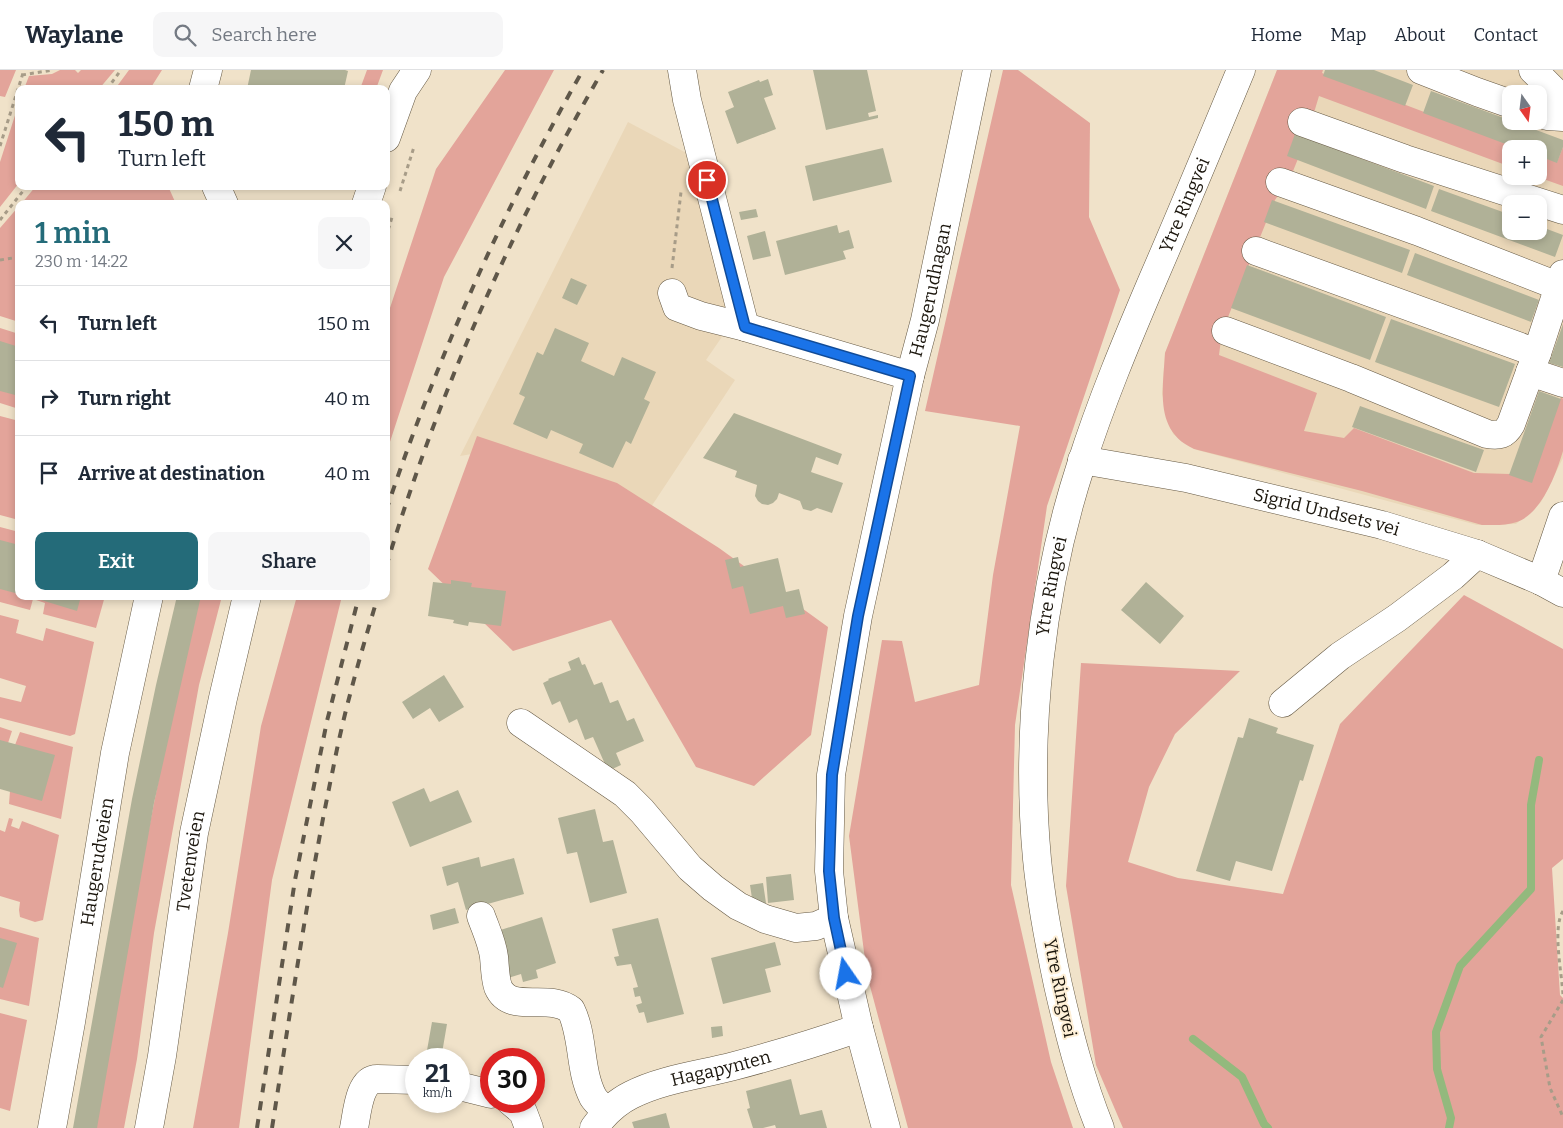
<!DOCTYPE html>
<html lang="en">
<head>
<meta charset="utf-8">
<style>
  body { margin:0; font-family:Bitter,serif; background:#f6f6f7; color:#1f2937; height:100vh; display:flex; flex-direction:column; font-size:19px; white-space:nowrap }
  * { box-sizing:border-box; margin:0 }
  p { font-size:16px; color:#747a83 }
  .icon { flex:none; width:28px; height:28px; fill:none; stroke:currentColor; stroke-width:2; stroke-linecap:round; stroke-linejoin:round }
  .map { position:relative; flex:1; overflow:hidden }
  .side { position:absolute; left:15px; top:130px; width:375px; height:400px; display:flex; flex-direction:column; background:#fff; border-radius:10px; box-shadow:0 2px 8px #0003 }
  .side>* { flex:none }
  .guide { position:absolute; left:15px; top:15px; width:375px; height:105px; border-radius:10px; box-shadow:0 2px 8px #0003; background:#fff; color:#1f2937; overflow:hidden }
  .needle { width:32px; rotate:166deg }
  .buttons { position:absolute; left:1502px; top:15px; display:grid; gap:10px }
  .buttons a { display:grid; place-items:center; width:45px; height:45px; border-radius:10px; background:#fff; box-shadow:0 2px 8px #0003; font-size:25px }
  .speed { position:absolute; left:405px; top:978px; display:flex; gap:10px; font-size:25px; font-weight:700; text-align:center }
  .speed>* { display:grid; place-content:center; width:65px; height:65px; border-radius:50%; background:#fff; box-shadow:0 2px 8px #0003; line-height:1 }
  .speed small { font-size:12px; font-weight:400 }
  .speed .limit { border:8px solid #d22; background:#fff; color:#111 }
  .pin { position:absolute; display:grid; place-items:center; width:42px; height:42px; color:#fff; margin:-21px; border:2px solid #fff; border-radius:50%; box-shadow:0 1px 5px #0007 }
  .me { position:absolute; width:55px; margin:-28px; rotate:348deg; stroke-linejoin:round; filter:drop-shadow(0 0 4px #0008) }
  .turn { display:flex; align-items:center; gap:18px; height:105px; padding:0 20px; font-size:22px }
  .turn .icon { width:65px; height:65px; stroke-width:2.5 }
  .turn b { display:block; font-size:35px; line-height:42px }
  .round { display:grid; place-items:center; flex:none; width:52px; height:52px; border-radius:10px; background:#f6f6f7 }
  .overview { display:flex; align-items:center; justify-content:space-between; height:85px; padding:0 20px }
  h1 { font-size:30px; font-weight:600; line-height:38px; color:#246b79 }
  .cta { display:flex; gap:10px; margin-top:auto; padding:10px 20px }
  .cta a { flex:1; height:58px; border-radius:10px; background:#246b79; color:#fff; font-size:20px; font-weight:600; line-height:58px; text-align:center }
  .cta a+a { background:#f6f6f7; color:#1f2937 }
  ul { padding:0; list-style:none }
  li { display:flex; align-items:center; gap:15px; height:75px; padding:0 20px; border-top:1px solid #e0e1e3 }
  li div { flex:1 }
  li b { display:block; font-size:19px }
  li em { font-style:normal }
  header { display:flex; align-items:center; gap:30px; box-sizing:border-box; height:70px; padding:0 25px; background:#fff; border-bottom:1px solid #e0e1e3 }
  header strong { font-size:24px }
  nav { display:flex; gap:28px; margin-inline-start:auto; font-size:18px }
  .search { width:350px; height:45px; background:#f6f6f7; display:flex; align-items:center; gap:12px; box-sizing:border-box; padding:0 18px; border-radius:10px; color:#747a83; font-size:19px }
  .map>svg:first-child { display:block }
</style>
</head>
<body>
<header>
<strong>Waylane</strong>
<div class="search"><svg class="icon" aria-label="search" viewBox="0 0 24 24"><circle cx="10" cy="10" r="6"/><path d="M15 15l6 6"/></svg>Search here</div>
<nav><a>Home</a><a>Map</a><a>About</a><a>Contact</a></nav>
</header>
<div class="map">
<svg width="1563" height="1058" viewBox="0 0 1563 1058">
  <rect width="100%" height="100%" fill="#f0e2c9"/>
  <path fill="#ead7b8" fill-rule="evenodd" d="M1277 0H1563V388L1541 432 1516 454 1477 455 1197 380 1173 364 1162 324 1165 283ZM1511 24H1539V51H1511ZM1511 79H1539V106H1511ZM1511 134H1539V161H1511Z
    M628 52 692 86 730 246 726 261 706 290 735 310 647 443 478 383 460 386Z"/>
  <path fill="#e3a49a" d="M0 0H16L5 27 0 26Z
    M60 0H75L78 3 81 0H115L99 19H24L29 6 52 4Z
    M129 0H162L150 19H115Z
    M367 0H383L376 19H360Z
    M505 0H554L444 207 386 384V250L436 99Z
    M1003 0H1018L1090 53 1089 147 1120 220 1047 436 1015 655 1011 815 1051 992 1073 1058H908L867 905 849 766 882 570 902 571 915 632 979 615 993 505 1020 356 925 341Z
    M1277 0H1323L1322 3 1521 79H1511V97L1319 26 1306 69 1291 106 1275 130 1222 262 1219 285 1317 323 1304 361 1344 368 1354 358 1474 403 1510 404 1531 411 1561 327 1563 329V381C1556 404 1542 443 1517 452 1505 456 1494 455 1482 455L1362 421 1194 379C1154 361 1163 320 1165 283Z
    M19 33V113L0 137V92Z
    M1563 77V116L1535 106H1539V86L1557 92Z
    M36 116H168L176 134H21Z
    M19 136V252L0 246V158Z
    M0 258 19 264V339L0 333Z
    M0 346 19 351V446L15 449 0 445Z
    M477 366 617 413 719 478 828 557 811 665 754 716 696 697 611 550 513 581 428 499Z
    M0 457 19 462V526H105L96 558 43 544 45 533 33 529 30 540 0 532Z
    M1464 525 1563 579V789L1552 798 1560 925 1563 928V1058H1123L1096 995 1066 816 1081 593 1240 601 1175 664 1149 717 1128 792 1178 808 1283 824 1340 654Z
    M200 526H222L199 615 154 863 137 989 124 1058H96C126 880 156 701 200 526Z
    M297 526H342L272 810 239 1058H193L228 863 261 656Z
    M0 545 19 550 16 563 43 571 46 558 94 572 75 664 70 666 0 648V627L21 632 26 616 0 608Z
    M0 657 12 661 8 673 15 675 20 662 73 677 61 749 9 734 10 721 0 718Z
    M9 748 13 749 11 756 19 759 22 751 59 765 43 850 35 852 20 847 19 840 20 832 0 826V760L5 762Z
    M0 857 39 868 29 936 0 929Z
    M0 943 27 950 10 1041 0 1038Z"/>
  <g fill="none" stroke-linecap="round" stroke-linejoin="round">
    <path stroke="#93b97d" stroke-width="8" d="M1193 969 1242 1007 1264 1054 1268 1058
      M1449 1058 1451 1048 1437 999 1436 962 1460 896 1531 819V735L1539 690"/>
  </g>
  <path fill="#b0b197" d="M251 0H345L348 1 344 19H247Z
    M813 0H867L876 41 868 43 869 47 878 45V48L826 60Z
    M1325 0H1374L1413 15 1405 36 1323 6Z
    M768 9 773 25 764 28 776 59 737 74 725 41 734 37 728 22 759 10 760 12Z
    M1431 21 1563 70V77L1557 93 1539 86V79H1519L1423 43Z
    M1295 64 1434 116 1426 139 1287 86Z
    M883 78 892 112 813 131 805 96Z
    M1439 119 1511 145V161H1539V156L1563 165 1555 187 1431 141Z
    M1272 130 1410 180 1402 203 1264 152Z
    M756 139 758 147 741 150 739 142Z
    M837 155 839 163 849 160 854 178 843 181 846 189 785 205 776 171Z
    M765 161 771 186 753 190 747 166Z
    M1415 183 1539 230 1531 252 1407 205Z
    M1247 195 1386 247 1370 290 1231 238Z
    M571 208 587 215 577 235 562 228Z
    M1391 249 1515 294 1499 337 1375 292Z
    M1563 254V297L1549 293Z
    M555 258 589 273 581 291 614 306 622 287 656 302 644 329 650 332 631 374 626 371 613 398 579 383 583 374 551 360 547 369 513 354 525 327 519 324 537 282 543 285Z
    M0 271 19 277V326L0 321Z
    M1539 321 1561 329 1532 413 1509 405Z
    M1360 336 1484 380 1476 402 1352 357Z
    M734 343 842 384 838 395 816 387 811 402 843 413 832 443 817 438 811 441 803 439 800 431 779 423 777 429 773 433 768 435 762 434 758 431 755 426 757 415 735 407 737 401 703 388Z
    M0 470 19 475V524L0 519Z
    M738 487 740 497 778 488 786 522 799 519 805 544 786 548 783 536 750 544 743 516 732 519 725 490Z
    M451 510 472 513 471 517 506 521 501 556 469 552 468 556 453 553 454 550 428 546 433 512 451 514Z
    M1146 512 1184 546 1160 574 1121 540Z
    M28 526H81L77 541Z
    M177 526H201L154 733 97 1058H73L132 729 156 615Z
    M579 587 582 595 585 594 594 615 602 612 610 633 618 630 627 651 634 648 644 671 616 683 621 695 608 701 593 667 585 670 577 649 569 653 560 631 552 635 543 613 549 610 548 609 571 600 568 592Z
    M444 605 464 637 439 652 430 638 413 649 402 632Z
    M1249 648 1278 658 1276 663 1314 675 1303 711 1300 710 1272 801 1236 791 1230 811 1196 801 1238 667 1243 668Z
    M0 670 55 685 42 731 0 719Z
    M424 718 430 732 458 720 472 752 410 777 392 732Z
    M595 739 603 772 613 770 627 823 590 833 577 782 567 784 558 748Z
    M479 787 481 797 514 788 524 824 466 840 458 812 447 816 442 797Z
    M791 804 794 830 768 833 766 807Z
    M763 813 766 833 753 835 750 815Z
    M455 838 459 853 433 860 430 845Z
    M542 847 556 893 536 900 538 908 523 912 521 904 508 908 494 862Z
    M658 848 684 944 647 953 644 942 639 943 636 935 642 933 640 926 635 927 633 918 638 917 631 894 617 896 614 887 619 886 612 859Z
    M0 868 17 873 3 918 0 917Z
    M775 872 781 895 765 899 771 922 723 934 711 888Z
    M432 952 447 954 441 989 426 986Z
    M722 956 723 966 712 968 711 957Z
    M791 1009 800 1045 822 1040 827 1058H776L775 1055 763 1058H753L747 1039 750 1038 746 1021Z
    M666 1043 670 1058H634L632 1052Z"/>
  <g fill="none" stroke-linecap="round" stroke-linejoin="round">
    <defs>
      <g id="minor">
        <path d="M682 0 687 30 745 257"/>
        <path d="M1421 0 1477 22 1511 34"/>
        <path d="M1533 0 1563 30"/>
        <path d="M203 19 208 0"/>
        <path d="M1539 43 1547 46 1563 47"/>
        <path d="M1302 52 1405 89 1563 140"/>
        <path d="M1280 112 1417 161 1558 216"/>
        <path d="M216 116 224 134"/>
        <path d="M1256 181 1537 283"/>
        <path d="M672 223 677 237 701 246 745 257 910 306"/>
        <path d="M1226 261 1351 308 1487 364C1499 366 1505 365 1511 354L1537 283 1563 204"/>
        <path d="M1530 302 1563 313"/>
        <path id="s1" d="M1082 390 1186 408 1382 455 1477 484 1541 511 1563 523"/>
        <path d="M1541 511 1563 446"/>
        <path d="M1283 633 1340 586 1397 548 1453 506 1477 484"/>
        <path d="M521 653 625 724 642 741 690 798 713 818 738 836 765 849 796 858 816 856 834 848"/>
        <path d="M481 846C486 860 492 872 494 887 495 897 495 908 498 917 510 945 548 922 571 940 584 967 579 1000 593 1027 596 1032 602 1037 606 1041"/>
        <path d="M459 1016 491 1024"/>
        <path d="M510 1031 523 1042 529 1058"/>
        <path id="s2" d="M52 1058 71 952 115 683 149 526"/>
        <path d="M354 1058C357 1044 359 1009 377 1009L416 1010"/>
        <path id="s3" d="M594 1058C604 1044 615 1033 631 1025 662 1009 700 1005 734 996 776 985 818 972 859 958"/>
        <path id="s4" d="M886 1058 859 958 834 848 829 801 831 705 858 546 910 306 925 250 977 0"/>
      </g>
      <g id="major">
        <path d="M386 68 403 21 417 0"/>
        <path d="M366 134 372 116"/>
        <path id="s5" d="M149 1058 162 986 194 763 223 628 247 526"/>
        <path id="s6" d="M1100 1058C1081 1011 1069 963 1058 915 1049 873 1041 831 1037 789 1025 660 1041 518 1081 395 1101 332 1127 270 1153 209 1183 140 1212 70 1241 0"/>
      </g>
    </defs>
    <use href="#minor" stroke="#655944" stroke-width="29"/>
    <use href="#major" stroke="#655944" stroke-width="29"/>
    <path stroke="#a79c88" stroke-width="3" stroke-dasharray="4 4" stroke-linecap="butt" d="M22 5 53 0
      M107 19 121 0
      M0 76 24 0
      M400 121 414 77
      M0 150 27 116
      M386 167 393 144
      M0 190 19 187
      M672 198 681 122
      M1563 841C1552 858 1562 904 1563 925
      M1563 930 1541 967 1550 1018 1563 1047"/>
    <use href="#minor" stroke="#fff" stroke-width="28"/>
    <use href="#major" stroke="#fff" stroke-width="28"/>
    <path stroke="#5f5749" stroke-width="4" stroke-dasharray="9 9" stroke-linecap="butt" d="M386 441C437 288 503 140 583 0
      M386 497C438 323 512 157 603 0
      M257 1058 295 810 327 651 359 526
      M272 1058C291 938 308 818 333 699 344 641 361 583 378 526"/>
  </g>
  <g fill="none" stroke-linecap="round" stroke-linejoin="round">
    <defs>
      <path id="route" d="M707 110 745 257 910 306 858 546 832 705 829 801 834 848 846 904"/>
    </defs>
    <use href="#route" stroke="#114b97" stroke-width="12"/>
    <use href="#route" stroke="#1a73e8" stroke-width="9"/>
  </g>
  <g text-anchor="middle" stroke-width="4" stroke-linejoin="round" paint-order="stroke">
    <g font-size="18" fill="#1b160d" stroke="#feefd6">
      <text dy="6" stroke="none"><textPath href="#s6" startOffset="956">Ytre Ringvei</textPath></text>
      <text dy="6" stroke="none"><textPath href="#s4" startOffset="855">Haugerudhagan</textPath></text>
      <text dy="6" stroke="none"><textPath href="#s1" startOffset="250">Sigrid Undsets vei</textPath></text>
      <text dy="6" stroke="none"><textPath href="#s6" startOffset="551">Ytre Ringvei</textPath></text>
      <text dy="6" stroke="none"><textPath href="#s2" startOffset="270">Haugerudveien</textPath></text>
      <text dy="6" stroke="none"><textPath href="#s5" startOffset="270">Tvetenveien</textPath></text>
      <text transform="translate(1060 918) rotate(78)" y="6">Ytre Ringvei</text>
      <text dy="6" stroke="none"><textPath href="#s3" startOffset="144">Hagapynten</textPath></text>
    </g>
  </g>
</svg>
<div class="buttons">
<a><svg class="needle" viewBox="-14 -14 28 28"><path d="M0-13l5 13h-10z" fill="#e53935"/><path d="M0 13l5-13h-10z" fill="#747a83"/></svg></a>
<a>+</a>
<a>−</a>
</div>
<div class="speed"><div>21<small>km/h</small></div><div class="limit">30</div></div>
<div class="pin" style="left:707px;top:110px;background:#d93025"><svg class="icon" aria-label="arrive" viewBox="0 0 24 24"><path d="M6 21V4h12l-3 4 3 4H6"/></svg></div>
<svg class="me" style="left:846px;top:904px" viewBox="-20 -20 40 40"><circle r="19" fill="#fff"/><path d="M0-13L10 11 0 6-10 11z" fill="#1a73e8"/></svg>
<div class="guide">
<div class="turn"><svg class="icon" aria-label="left" viewBox="0 0 24 24"><path d="M17 20v-9H6M10 6l-5 5 5 5"/></svg><div><b>150 m</b>Turn left</div></div>
</div>
<section class="side">
<div class="overview"><div><h1>1 min</h1><p>230 m · 14:22</p></div><a class="round"><svg class="icon" aria-label="close" viewBox="0 0 24 24"><path d="M6 6l12 12M18 6L6 18"/></svg></a></div>
<ul>
<li><svg class="icon" aria-label="left" viewBox="0 0 24 24"><path d="M17 20v-9H6M10 6l-5 5 5 5"/></svg><div><b>Turn left</b></div><em>150 m</em></li>
<li><svg class="icon" aria-label="right" viewBox="0 0 24 24"><path d="M7 20v-9h11M14 6l5 5-5 5"/></svg><div><b>Turn right</b></div><em>40 m</em></li>
<li><svg class="icon" aria-label="arrive" viewBox="0 0 24 24"><path d="M6 21V4h12l-3 4 3 4H6"/></svg><div><b>Arrive at destination</b></div><em>40 m</em></li>
</ul>
<div class="cta"><a>Exit</a><a>Share</a></div>
</section>
</div>
</body>
</html>
